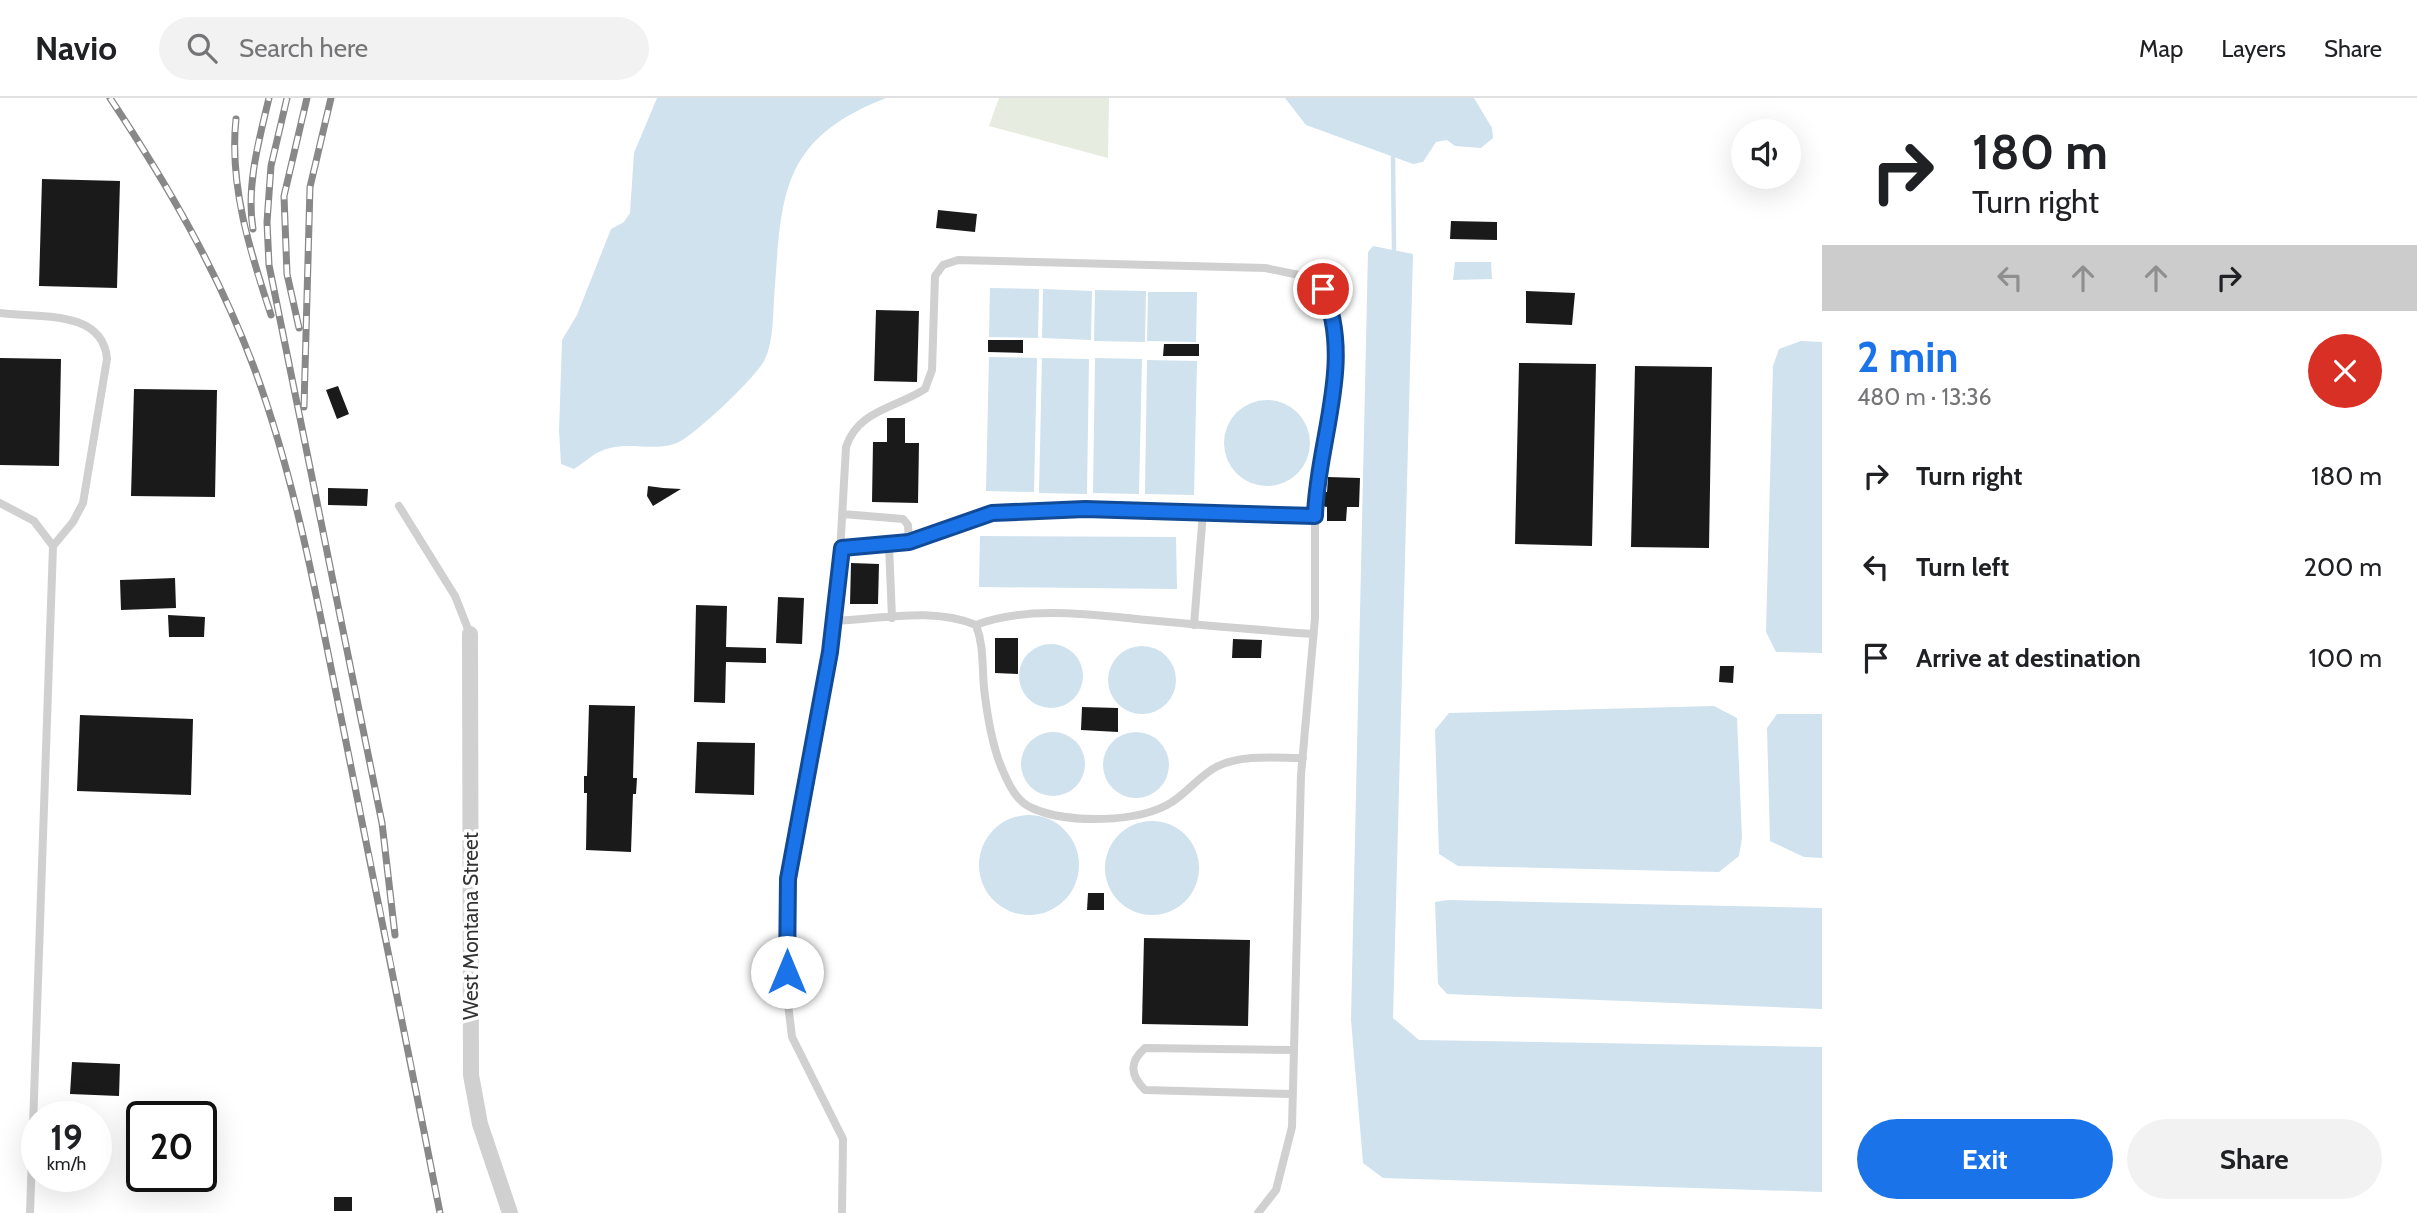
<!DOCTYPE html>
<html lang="en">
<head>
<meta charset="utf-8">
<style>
  body { margin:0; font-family:Cabin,sans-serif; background:#f2f2f2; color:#202124; height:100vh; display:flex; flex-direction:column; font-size:26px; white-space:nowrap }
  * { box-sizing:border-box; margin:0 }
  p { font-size:23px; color:#757577 }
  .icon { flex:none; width:38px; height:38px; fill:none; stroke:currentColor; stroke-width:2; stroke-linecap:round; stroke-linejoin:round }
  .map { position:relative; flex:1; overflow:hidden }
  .panel { display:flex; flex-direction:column; background:#fff; width:595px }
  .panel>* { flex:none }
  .top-card { background:#fff; color:#202124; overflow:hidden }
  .tools { position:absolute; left:1731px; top:21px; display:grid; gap:14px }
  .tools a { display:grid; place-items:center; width:70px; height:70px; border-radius:50%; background:#fff; box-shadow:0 7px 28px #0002; font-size:35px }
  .speed { position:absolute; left:21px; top:1003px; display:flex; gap:14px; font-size:35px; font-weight:700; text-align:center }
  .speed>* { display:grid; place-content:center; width:91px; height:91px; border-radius:50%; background:#fff; box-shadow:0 7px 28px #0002; line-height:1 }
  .speed small { font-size:18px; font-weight:400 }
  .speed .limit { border:4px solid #111; border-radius:10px; background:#fff; color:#111 }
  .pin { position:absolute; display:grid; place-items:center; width:60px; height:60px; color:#fff; margin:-30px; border:4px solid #fff; border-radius:50%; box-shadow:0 2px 7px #0007 }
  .me { position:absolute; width:77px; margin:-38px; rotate:0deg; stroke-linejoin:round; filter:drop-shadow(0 0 5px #0008) }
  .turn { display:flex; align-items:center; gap:24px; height:147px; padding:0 35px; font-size:32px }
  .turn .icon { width:91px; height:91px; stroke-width:2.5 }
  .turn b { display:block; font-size:49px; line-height:60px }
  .lanes { display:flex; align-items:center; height:66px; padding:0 35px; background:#0003; justify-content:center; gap:35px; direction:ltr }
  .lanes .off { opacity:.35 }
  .round { display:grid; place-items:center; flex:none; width:74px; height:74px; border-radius:37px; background:#f2f2f2 }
  .overview { display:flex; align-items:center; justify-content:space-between; height:119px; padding:0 35px }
  h1 { font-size:42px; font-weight:800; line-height:52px; color:#1a73e8 }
  .action { display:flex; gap:14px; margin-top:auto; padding:14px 35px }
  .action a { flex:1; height:80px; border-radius:42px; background:#1a73e8; color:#fff; font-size:28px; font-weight:800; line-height:80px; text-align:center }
  .action a+a { background:#f2f2f2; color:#202124 }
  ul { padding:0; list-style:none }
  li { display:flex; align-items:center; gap:21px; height:91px; padding:0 35px }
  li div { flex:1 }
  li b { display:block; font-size:26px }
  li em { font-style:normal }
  header { display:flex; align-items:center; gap:42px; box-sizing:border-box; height:98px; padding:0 35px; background:#fff; border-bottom:2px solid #e0e0e0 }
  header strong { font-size:33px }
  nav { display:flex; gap:38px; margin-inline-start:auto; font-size:24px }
  .search { width:490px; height:63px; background:#f2f2f2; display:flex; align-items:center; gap:18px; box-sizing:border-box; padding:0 24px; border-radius:38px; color:#757577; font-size:26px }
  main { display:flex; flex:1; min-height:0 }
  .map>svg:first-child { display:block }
</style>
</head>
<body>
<header>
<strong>Navio</strong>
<div class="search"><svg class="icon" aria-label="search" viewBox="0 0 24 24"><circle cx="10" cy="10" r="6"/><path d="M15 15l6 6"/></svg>Search here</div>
<nav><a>Map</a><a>Layers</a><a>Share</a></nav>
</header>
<main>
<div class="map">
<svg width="1822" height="1115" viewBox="0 0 1822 1115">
  <rect width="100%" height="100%" fill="#fff"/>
  <path fill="#e6ecdf" d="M999 0H1109L1108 60 989 28Z"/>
  <path fill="#cfe2ee" d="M657 0H886C779 42 782 97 774 200 773 219 773 247 764 263 753 282 698 334 679 344 658 354 632 344 610 350 595 353 587 363 574 371L561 366 559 333 562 242 577 217 611 131 624 124 630 115 634 55Z
    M1285 0H1474L1492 30 1493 40 1481 50 1455 48 1447 42 1436 44 1423 64 1413 66 1306 27Z
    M1373 148 1413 156 1393 920 1419 942 1822 949V1094L1383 1080 1363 1065 1351 922 1368 154Z
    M1455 164H1491L1492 181 1453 182Z
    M990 190 1039 191 1038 240 989 239Z
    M1043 191 1092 193 1091 242 1042 240Z
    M1095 192 1146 193 1145 244 1094 243Z
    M1148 194H1197L1196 244 1147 243Z
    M1801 243 1822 244V555L1776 554 1766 534 1773 268 1779 251Z
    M989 259 1037 260 1034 394 986 393Z
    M1042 260 1089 261 1087 396 1039 395Z
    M1095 260 1142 261 1139 396 1093 395Z
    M1147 262 1197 263 1194 397 1145 396Z
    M1224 345a43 43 0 1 1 86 0a43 43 0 1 1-86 0Z
    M980 438 1176 439 1177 491 979 489Z
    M1019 578a32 32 0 1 1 64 0a32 32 0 1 1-64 0Z
    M1108 582a34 34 0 1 1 68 0a34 34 0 1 1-68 0Z
    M1714 608 1737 620 1742 740 1739 758 1719 774 1458 768 1439 756 1435 632 1449 615Z
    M1777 616H1822V760L1804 759 1770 743 1767 630Z
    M1103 667a33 33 0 1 1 66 0a33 33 0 1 1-66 0Z
    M1021 666a32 32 0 1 1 64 0a32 32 0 1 1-64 0Z
    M979 767a50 50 0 1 1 100 0a50 50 0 1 1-100 0Z
    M1105 770a47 47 0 1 1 94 0a47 47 0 1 1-94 0Z
    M1448 802 1822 810V911L1447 896 1438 886 1435 804Z"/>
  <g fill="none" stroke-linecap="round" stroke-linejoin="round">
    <path stroke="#cfe2ee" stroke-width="4.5" d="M1393 60 1394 151"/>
  </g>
  <path fill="#1a1a1a" d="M42 81 120 83 117 190 39 188Z
    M938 112 977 116 975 134 936 130Z
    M1451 123 1497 124V142L1450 141Z
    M1526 193 1575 195 1572 227 1526 225Z
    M876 212 919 213 917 284 874 283Z
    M988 242H1023V255L988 254Z
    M1164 246H1199V258H1163Z
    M0 260 61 261 59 368 0 367Z
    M1519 265 1596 266 1592 448 1515 446Z
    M1635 268 1712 269 1709 450 1631 449Z
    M338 288 349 316 337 321 326 292Z
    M134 291 217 292 215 399 131 398Z
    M887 320H905V345H919L918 405 872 404 873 344H887Z
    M1328 379 1360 380 1359 409H1347L1346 423H1327V409L1322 408 1323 394H1327Z
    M648 388 663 390 681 391 653 408 647 398Z
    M328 390 368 391 367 408 328 407Z
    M851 465 879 466 878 506H850Z
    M175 480 176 510 121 512 120 482Z
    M778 499 804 500 802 546 776 545Z
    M696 507 727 508 726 549 766 550V565L726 564 725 605 694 604Z
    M168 517 205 519 204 539H169Z
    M995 540H1018V576L995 575Z
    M1233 541 1262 542 1261 560H1232Z
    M1720 568H1734L1733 585 1719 584Z
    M589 607 635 608 633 680H637L636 696H633L631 754 586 752 587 695H584V678H587Z
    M1082 609 1118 610V634L1081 632Z
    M80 617 193 621 191 697 77 693Z
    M697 644 755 645 754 697 695 695Z
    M1088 795H1104V812H1087Z
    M1144 840 1250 842 1248 928 1142 926Z
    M72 964 120 966 119 998 70 996Z
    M334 1099H352V1113H334Z"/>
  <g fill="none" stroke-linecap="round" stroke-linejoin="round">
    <path stroke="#d0d0d0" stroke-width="8" d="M0 215C38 220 103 211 107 261L83 405 73 424 53 448 30 1115
      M0 405 34 423 53 448
      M399 408 455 498 470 536
      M843 416 903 421 908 427 909 444
      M889 447 892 520
      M842 450 909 444 992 415 1085 411 1315 418
      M835 523C881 521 933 509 976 527 984 548 982 568 984 590 987 616 992 649 1003 673 1009 687 1017 704 1032 710 1067 726 1140 725 1172 704 1188 694 1201 676 1218 668 1243 656 1277 660 1303 660
      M976 527C1031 506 1100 518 1158 523 1209 528 1261 532 1313 536
      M1194 527 1203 414
      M1293 996 1145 992C1130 977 1129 964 1145 950L1294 952
      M842 1115 843 1041 792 939 787 897 788 781 837 508 846 349C858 312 896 310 925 291L932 272 935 178 943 167 958 162 1265 170 1304 178 1323 191 1332 212 1337 269 1318 379 1315 411V520L1301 677 1292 1029 1276 1092 1258 1115"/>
    <path stroke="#d0d0d0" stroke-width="16" d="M470 536 471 977 480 1026 510 1115"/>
    <defs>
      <path id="rail" d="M110 0C168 87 220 177 256 275 297 388 318 507 342 624 375 787 408 951 440 1115
        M287 0 271 68 267 124 269 167 382 725 395 837
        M236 21C229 88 250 153 271 217
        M253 131C246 88 259 42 269 0
        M299 230 287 176 284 98 307 0
        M304 309 310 89 331 0"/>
    </defs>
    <use href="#rail" stroke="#888" stroke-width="7"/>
    <use href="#rail" stroke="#fff" stroke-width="4.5" stroke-dasharray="13" stroke-linecap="butt"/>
  </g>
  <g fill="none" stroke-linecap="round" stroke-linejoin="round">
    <defs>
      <path id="route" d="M787 874 788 781 830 554 842 450 909 444 992 415 1085 411 1315 418C1317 343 1355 264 1323 191"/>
    </defs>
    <use href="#route" stroke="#114b97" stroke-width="18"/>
    <use href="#route" stroke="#1a73e8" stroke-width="12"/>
  </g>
  <g text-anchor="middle" stroke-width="7" stroke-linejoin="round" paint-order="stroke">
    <g font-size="21" fill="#333" stroke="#fff">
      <text transform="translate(471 828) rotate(-90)" y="7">West Montana Street</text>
    </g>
  </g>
</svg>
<div class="tools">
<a><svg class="icon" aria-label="sound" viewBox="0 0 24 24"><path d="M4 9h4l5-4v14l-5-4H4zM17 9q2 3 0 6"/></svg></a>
</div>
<div class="speed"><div>19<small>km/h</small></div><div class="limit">20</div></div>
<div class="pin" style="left:1323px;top:191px;background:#d93025"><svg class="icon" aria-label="arrive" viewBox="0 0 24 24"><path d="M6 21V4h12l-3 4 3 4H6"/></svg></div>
<svg class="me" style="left:787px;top:874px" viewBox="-20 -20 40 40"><circle r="19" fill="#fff"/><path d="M0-13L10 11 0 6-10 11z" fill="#1a73e8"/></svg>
</div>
<section class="panel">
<div class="top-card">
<div class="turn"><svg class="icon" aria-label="right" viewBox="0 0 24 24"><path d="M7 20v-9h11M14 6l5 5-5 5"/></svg><div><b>180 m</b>Turn right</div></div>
<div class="lanes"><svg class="icon off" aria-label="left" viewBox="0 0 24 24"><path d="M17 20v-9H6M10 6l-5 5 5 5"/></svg><svg class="icon off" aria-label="ahead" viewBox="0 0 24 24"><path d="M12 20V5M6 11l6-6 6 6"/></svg><svg class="icon off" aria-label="ahead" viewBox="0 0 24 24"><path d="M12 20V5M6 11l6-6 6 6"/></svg><svg class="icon" aria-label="right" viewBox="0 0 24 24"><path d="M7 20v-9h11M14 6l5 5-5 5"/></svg></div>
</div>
<div class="overview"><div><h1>2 min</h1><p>480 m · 13:36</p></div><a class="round" style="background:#d93025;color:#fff"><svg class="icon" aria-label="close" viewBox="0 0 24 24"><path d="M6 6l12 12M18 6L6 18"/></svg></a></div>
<ul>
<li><svg class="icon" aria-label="right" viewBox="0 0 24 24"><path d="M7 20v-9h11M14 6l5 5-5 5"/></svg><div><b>Turn right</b></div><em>180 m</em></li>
<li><svg class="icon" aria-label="left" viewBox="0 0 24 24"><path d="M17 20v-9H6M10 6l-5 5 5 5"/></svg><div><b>Turn left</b></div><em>200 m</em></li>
<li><svg class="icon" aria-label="arrive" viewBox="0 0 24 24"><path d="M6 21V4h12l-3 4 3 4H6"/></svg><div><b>Arrive at destination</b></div><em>100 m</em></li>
</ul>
<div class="action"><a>Exit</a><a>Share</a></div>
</section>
</main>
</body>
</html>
